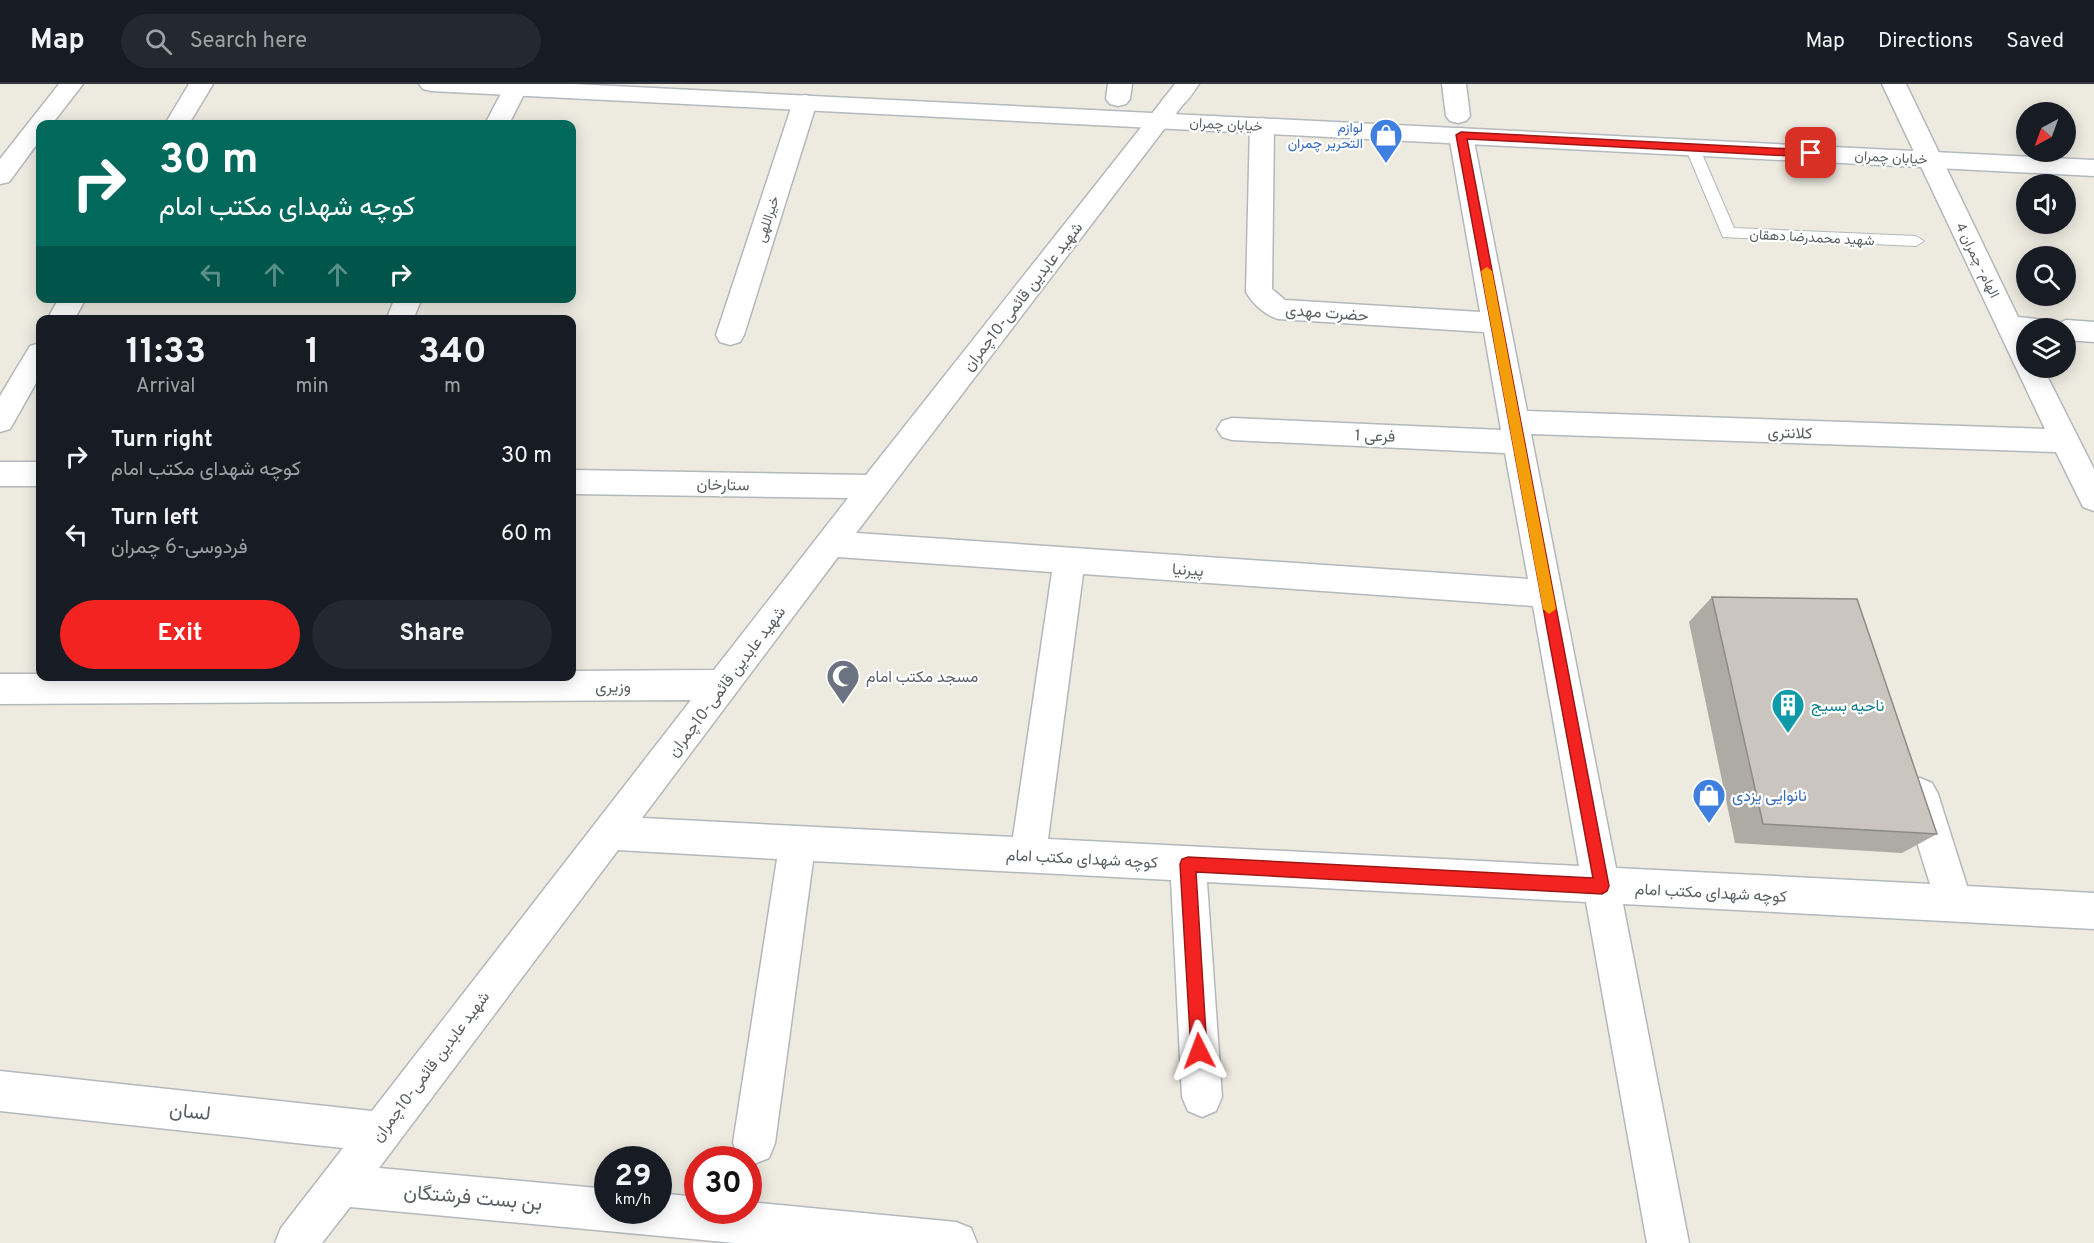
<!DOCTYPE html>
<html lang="en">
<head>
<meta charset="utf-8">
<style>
  body { margin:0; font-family:Overpass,Vazirmatn,sans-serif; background:#242831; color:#f1f3f6; height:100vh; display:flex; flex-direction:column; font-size:22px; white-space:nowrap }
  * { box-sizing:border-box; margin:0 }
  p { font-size:20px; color:#9ea1a6 }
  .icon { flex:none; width:33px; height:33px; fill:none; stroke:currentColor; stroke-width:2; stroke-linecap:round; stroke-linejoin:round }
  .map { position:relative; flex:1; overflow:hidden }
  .details { position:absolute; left:36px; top:231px; width:540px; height:366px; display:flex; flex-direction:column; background:#171b24; border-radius:12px; box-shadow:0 3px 15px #0003 }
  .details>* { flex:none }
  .hud { position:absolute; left:36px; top:36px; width:540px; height:183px; border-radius:12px; box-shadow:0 3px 15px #0003; background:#00695c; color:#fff; overflow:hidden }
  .needle { width:39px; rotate:221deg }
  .tools { position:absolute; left:2016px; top:18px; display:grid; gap:12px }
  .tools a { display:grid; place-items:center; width:60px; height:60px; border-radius:50%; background:#171b24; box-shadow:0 3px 15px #0003; font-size:30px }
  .speed { position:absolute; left:594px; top:1062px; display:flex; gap:12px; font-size:30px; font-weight:700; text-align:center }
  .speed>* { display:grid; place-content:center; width:78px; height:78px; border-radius:50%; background:#171b24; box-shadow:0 3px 15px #0003; line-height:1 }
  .speed small { font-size:15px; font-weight:400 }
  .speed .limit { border:9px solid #d22; background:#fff; color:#111 }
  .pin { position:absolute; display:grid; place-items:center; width:51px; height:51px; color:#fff; margin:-26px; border-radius:12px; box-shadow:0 3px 9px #0006 }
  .me { position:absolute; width:66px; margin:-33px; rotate:357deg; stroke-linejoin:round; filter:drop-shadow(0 0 4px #0008) }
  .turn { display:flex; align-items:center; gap:21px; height:126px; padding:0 24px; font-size:27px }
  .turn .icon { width:78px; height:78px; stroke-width:2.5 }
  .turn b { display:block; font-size:42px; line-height:51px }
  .lanes { display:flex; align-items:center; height:57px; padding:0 24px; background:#0003; justify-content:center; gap:30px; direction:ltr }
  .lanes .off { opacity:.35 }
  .eta { display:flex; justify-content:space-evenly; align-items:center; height:102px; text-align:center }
  .eta b { font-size:36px; font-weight:700; line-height:42px }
  .primary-button { display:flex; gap:12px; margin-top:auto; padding:12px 24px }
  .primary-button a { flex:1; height:69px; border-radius:36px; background:#f32321; color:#fff; font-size:24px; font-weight:700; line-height:69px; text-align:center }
  .primary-button a+a { background:#242831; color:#f1f3f6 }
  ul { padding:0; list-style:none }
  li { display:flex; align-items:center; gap:18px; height:78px; padding:0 24px }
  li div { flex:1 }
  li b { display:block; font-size:22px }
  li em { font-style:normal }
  header { display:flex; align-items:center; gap:36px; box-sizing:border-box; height:84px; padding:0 30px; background:#171b24; border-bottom:2px solid #363941 }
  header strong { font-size:28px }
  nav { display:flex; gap:33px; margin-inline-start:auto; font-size:21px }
  .search { width:420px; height:54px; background:#242831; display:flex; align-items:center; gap:15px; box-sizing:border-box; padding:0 21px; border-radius:33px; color:#9ea1a6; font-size:22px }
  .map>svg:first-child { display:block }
</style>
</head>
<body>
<header>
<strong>Map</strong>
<div class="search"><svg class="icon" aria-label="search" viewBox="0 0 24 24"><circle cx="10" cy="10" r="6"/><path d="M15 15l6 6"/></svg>Search here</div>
<nav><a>Map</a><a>Directions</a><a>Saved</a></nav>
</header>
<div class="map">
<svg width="2094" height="1159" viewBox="0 0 2094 1159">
  <rect width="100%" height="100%" fill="#edeae0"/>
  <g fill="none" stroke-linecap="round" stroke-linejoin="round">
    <defs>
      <path id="lane" d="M1692 58 1699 63 1734 144 1916 152 1924 157 1916 162 1723 153 1685 63Z"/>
      <path id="street" d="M59 0H83L52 40H40V56L9 98 0 100V75Z
        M189 0H213L189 40H165Z
        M506 0H524L527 4 509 40H485Z
        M1108 0H1132L1130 15 1126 20 1118 22 1110 20 1106 15Z
        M1442 0H1466L1470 32 1466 37 1458 39 1450 37 1446 32Z
        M1882 0H1906L2018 233 2053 237 2055 241 2066 236 2094 238V258L2066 256V244H2026V284H2043L2094 385V427L2083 423 2056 368 1531 350 1616 784 1930 800 1902 710 1908 699 1920 694 1932 699 1938 710 1967 802 2094 809V845L1623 820 1689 1159H1647L1586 818 1207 798 1222 1013 1216 1027 1202 1033 1188 1027 1182 1013 1171 796 813 777 775 1059 769 1074 754 1080 739 1074 733 1059 777 775 618 766 379 1084 608 1105V1126H658V1109L698 1113V1126H748V1118L956 1138 971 1144 977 1159H735L350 1123 322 1159H275L281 1144 343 1064 0 1027V987L372 1027 691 616 0 620V590H40V592H572V587L714 586 848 414 572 410V386L866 391 1165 13 1173 11 1181 13 1185 18 1181 23 856 449 1528 495 1505 369 1232 356 1222 353 1217 345 1222 337 1232 334 1501 346 1484 248 1278 235C1265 231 1253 220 1246 208L1250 42 1254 37 1262 34 1270 37 1274 42 1272 205 1285 216 1480 228 1449 52 1452 47 1461 44 1470 47 1473 52 1527 327 2045 345ZM838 473 1052 488 1013 753 642 734ZM1083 490 1533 522 1579 782 1048 755Z
        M805 11 813 13 817 18 744 251 740 258 730 261 720 258 716 251 793 18 797 13Z
        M59 214H86L74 236H47Z
        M395 214H422L413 236H386Z
        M40 259V292L10 345 0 348V312L30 262Z
        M0 378H40V402H0Z"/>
      <path id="secondary" d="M419 0H573L2094 76V92L431 7 423 5Z
        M1175 0H1199C1189 14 1183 28 1165 23L1161 18Z"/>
    </defs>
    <use href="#lane" stroke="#b3b8bc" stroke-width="2"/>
    <use href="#street" stroke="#b3b8bc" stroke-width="3"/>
    <use href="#secondary" stroke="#b4b9be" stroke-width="3"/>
    <use href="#lane" fill="#fff" fill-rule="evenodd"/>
    <use href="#street" fill="#fff" fill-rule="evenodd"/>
    <use href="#secondary" fill="#fff" fill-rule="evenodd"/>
  </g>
  <path fill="#aeaaa4" d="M1712 513 1937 750 1902 769 1735 759 1689 538Z"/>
  <path fill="#cac6bf" stroke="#8d8b86" stroke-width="1.5" d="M1712 513 1857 515 1937 750 1763 740Z"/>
  <path fill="#f32321" stroke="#9e1715" stroke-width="1.5" d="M1461 48 1811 66 1816 69 1811 73 1467 55 1609 802 1607 807 1602 810 1196 788 1207 967 1205 972 1199 975 1193 972 1191 967 1180 780 1182 775 1188 773 1593 794 1456 51Z"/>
  <path fill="#f59e0b" d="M1487 183 1492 187 1556 525 1549 530 1543 525 1481 187Z"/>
  <defs>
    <symbol id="shop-pin" viewBox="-11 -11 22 30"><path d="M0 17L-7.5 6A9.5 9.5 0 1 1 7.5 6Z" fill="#3f7fe0" stroke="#fff"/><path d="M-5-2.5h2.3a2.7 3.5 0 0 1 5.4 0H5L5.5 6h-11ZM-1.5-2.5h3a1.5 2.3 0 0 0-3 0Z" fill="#fff"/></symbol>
    <symbol id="mosque-pin" viewBox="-11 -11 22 30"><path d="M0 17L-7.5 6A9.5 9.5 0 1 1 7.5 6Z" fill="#6b7280" stroke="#fff"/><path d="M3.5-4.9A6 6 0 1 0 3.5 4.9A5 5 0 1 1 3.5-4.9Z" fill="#fff"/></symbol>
    <symbol id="building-pin" viewBox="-11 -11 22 30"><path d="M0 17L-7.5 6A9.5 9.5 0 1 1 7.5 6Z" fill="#0f9aa8" stroke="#fff"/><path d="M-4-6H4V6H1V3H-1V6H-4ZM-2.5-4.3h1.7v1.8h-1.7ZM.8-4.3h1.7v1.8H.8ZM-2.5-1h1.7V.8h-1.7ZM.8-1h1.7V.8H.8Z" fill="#fff"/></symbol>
  </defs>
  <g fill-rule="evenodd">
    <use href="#shop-pin" x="1367" y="32" width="38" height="52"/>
    <use href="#mosque-pin" x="824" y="573" width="38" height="52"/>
    <use href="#building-pin" x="1769" y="602" width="38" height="52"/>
    <use href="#shop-pin" x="1690" y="692" width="38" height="52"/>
  </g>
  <g text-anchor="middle" stroke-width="4.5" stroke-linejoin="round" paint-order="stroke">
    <g font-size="14" fill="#595e62" stroke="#fff">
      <text transform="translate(1226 40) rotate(3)" y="5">خیابان چمران</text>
      <text transform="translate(1891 73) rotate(3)" y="5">خیابان چمران</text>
      <text transform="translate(767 135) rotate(-72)" y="5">خیراللهی</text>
      <text transform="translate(1812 153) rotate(3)" y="5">شهید محمدرضا دهقان</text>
      <text transform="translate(1978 176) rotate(64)" y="5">الهام- چمران 4</text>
    </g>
    <g font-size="14" fill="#366cbe" stroke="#fff" text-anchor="end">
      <text x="1363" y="48">لوازم<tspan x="1363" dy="16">التحریر چمران</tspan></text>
    </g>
    <g font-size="16" fill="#595e62" stroke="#fff">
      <text transform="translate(1022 212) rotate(-52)" y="6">شهید عابدین قائمی-10چمران</text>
      <text transform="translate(1327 228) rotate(4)" y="6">حضرت مهدی</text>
      <text transform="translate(1790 348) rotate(2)" y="6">کلانتری</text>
      <text transform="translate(1375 351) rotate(2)" y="6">فرعی 1</text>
      <text transform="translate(723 400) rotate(1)" y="6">ستارخان</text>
      <text transform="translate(1188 485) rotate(4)" y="6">پیرنیا</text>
      <text transform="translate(726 597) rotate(-53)" y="6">شهید عابدین قائمی-10چمران</text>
      <text x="613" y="608">وزیری</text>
      <text transform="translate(1082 774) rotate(3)" y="6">کوچه شهدای مکتب امام</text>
      <text transform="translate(1711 808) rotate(3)" y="6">کوچه شهدای مکتب امام</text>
      <text transform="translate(430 982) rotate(-53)" y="6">شهید عابدین قائمی-10چمران</text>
    </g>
    <g font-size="16" fill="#5b616d" stroke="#fff" text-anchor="start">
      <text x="866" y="598">مسجد مکتب امام</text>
    </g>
    <g font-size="16" fill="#0d838f" stroke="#fff" text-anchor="start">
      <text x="1811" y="627">ناحیه بسیج</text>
    </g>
    <g font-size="16" fill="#366cbe" stroke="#fff" text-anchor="start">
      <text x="1732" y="717">نانوایی یزدی</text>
    </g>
    <g font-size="20" fill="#595e62" stroke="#fff">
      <text transform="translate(190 1027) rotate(6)" y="7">لسان</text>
      <text transform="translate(473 1113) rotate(5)" y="7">بن بست فرشتگان</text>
    </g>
  </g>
</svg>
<div class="tools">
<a><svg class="needle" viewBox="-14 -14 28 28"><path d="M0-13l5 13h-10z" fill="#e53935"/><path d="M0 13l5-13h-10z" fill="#9ea1a6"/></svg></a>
<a><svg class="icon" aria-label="sound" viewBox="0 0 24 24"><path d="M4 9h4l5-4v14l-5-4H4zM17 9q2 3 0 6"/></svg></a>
<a><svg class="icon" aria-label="search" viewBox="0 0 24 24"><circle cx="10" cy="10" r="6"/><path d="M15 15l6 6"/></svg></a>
<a><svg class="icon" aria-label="layers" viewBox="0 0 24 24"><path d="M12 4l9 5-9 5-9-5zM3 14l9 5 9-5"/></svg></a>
</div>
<div class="speed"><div>29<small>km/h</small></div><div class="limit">30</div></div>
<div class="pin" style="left:1811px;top:69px;background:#d93025"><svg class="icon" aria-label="arrive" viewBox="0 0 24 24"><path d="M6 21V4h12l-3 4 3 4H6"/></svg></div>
<svg class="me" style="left:1199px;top:967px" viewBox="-20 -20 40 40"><path d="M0-17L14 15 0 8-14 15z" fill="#f32321" stroke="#fff" stroke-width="4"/></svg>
<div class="hud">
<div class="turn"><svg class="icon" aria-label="right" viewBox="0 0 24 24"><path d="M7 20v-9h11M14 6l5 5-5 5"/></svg><div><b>30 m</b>کوچه شهدای مکتب امام</div></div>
<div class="lanes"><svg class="icon off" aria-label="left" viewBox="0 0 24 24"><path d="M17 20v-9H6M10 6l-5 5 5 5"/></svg><svg class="icon off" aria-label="ahead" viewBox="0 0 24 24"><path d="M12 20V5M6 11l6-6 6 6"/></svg><svg class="icon off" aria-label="ahead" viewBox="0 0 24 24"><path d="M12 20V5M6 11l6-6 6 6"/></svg><svg class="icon" aria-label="right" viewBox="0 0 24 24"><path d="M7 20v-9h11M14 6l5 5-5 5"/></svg></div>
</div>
<section class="details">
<div class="eta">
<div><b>11:33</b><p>Arrival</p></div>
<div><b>1</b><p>min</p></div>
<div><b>340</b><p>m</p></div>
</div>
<ul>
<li><svg class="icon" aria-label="right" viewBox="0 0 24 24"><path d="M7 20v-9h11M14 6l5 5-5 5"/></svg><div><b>Turn right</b><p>کوچه شهدای مکتب امام</p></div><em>30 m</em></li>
<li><svg class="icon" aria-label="left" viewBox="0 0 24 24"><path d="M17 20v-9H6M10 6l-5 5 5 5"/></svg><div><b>Turn left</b><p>فردوسی-6 چمران</p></div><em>60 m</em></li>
</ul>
<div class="primary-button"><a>Exit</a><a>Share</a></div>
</section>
</div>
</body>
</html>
